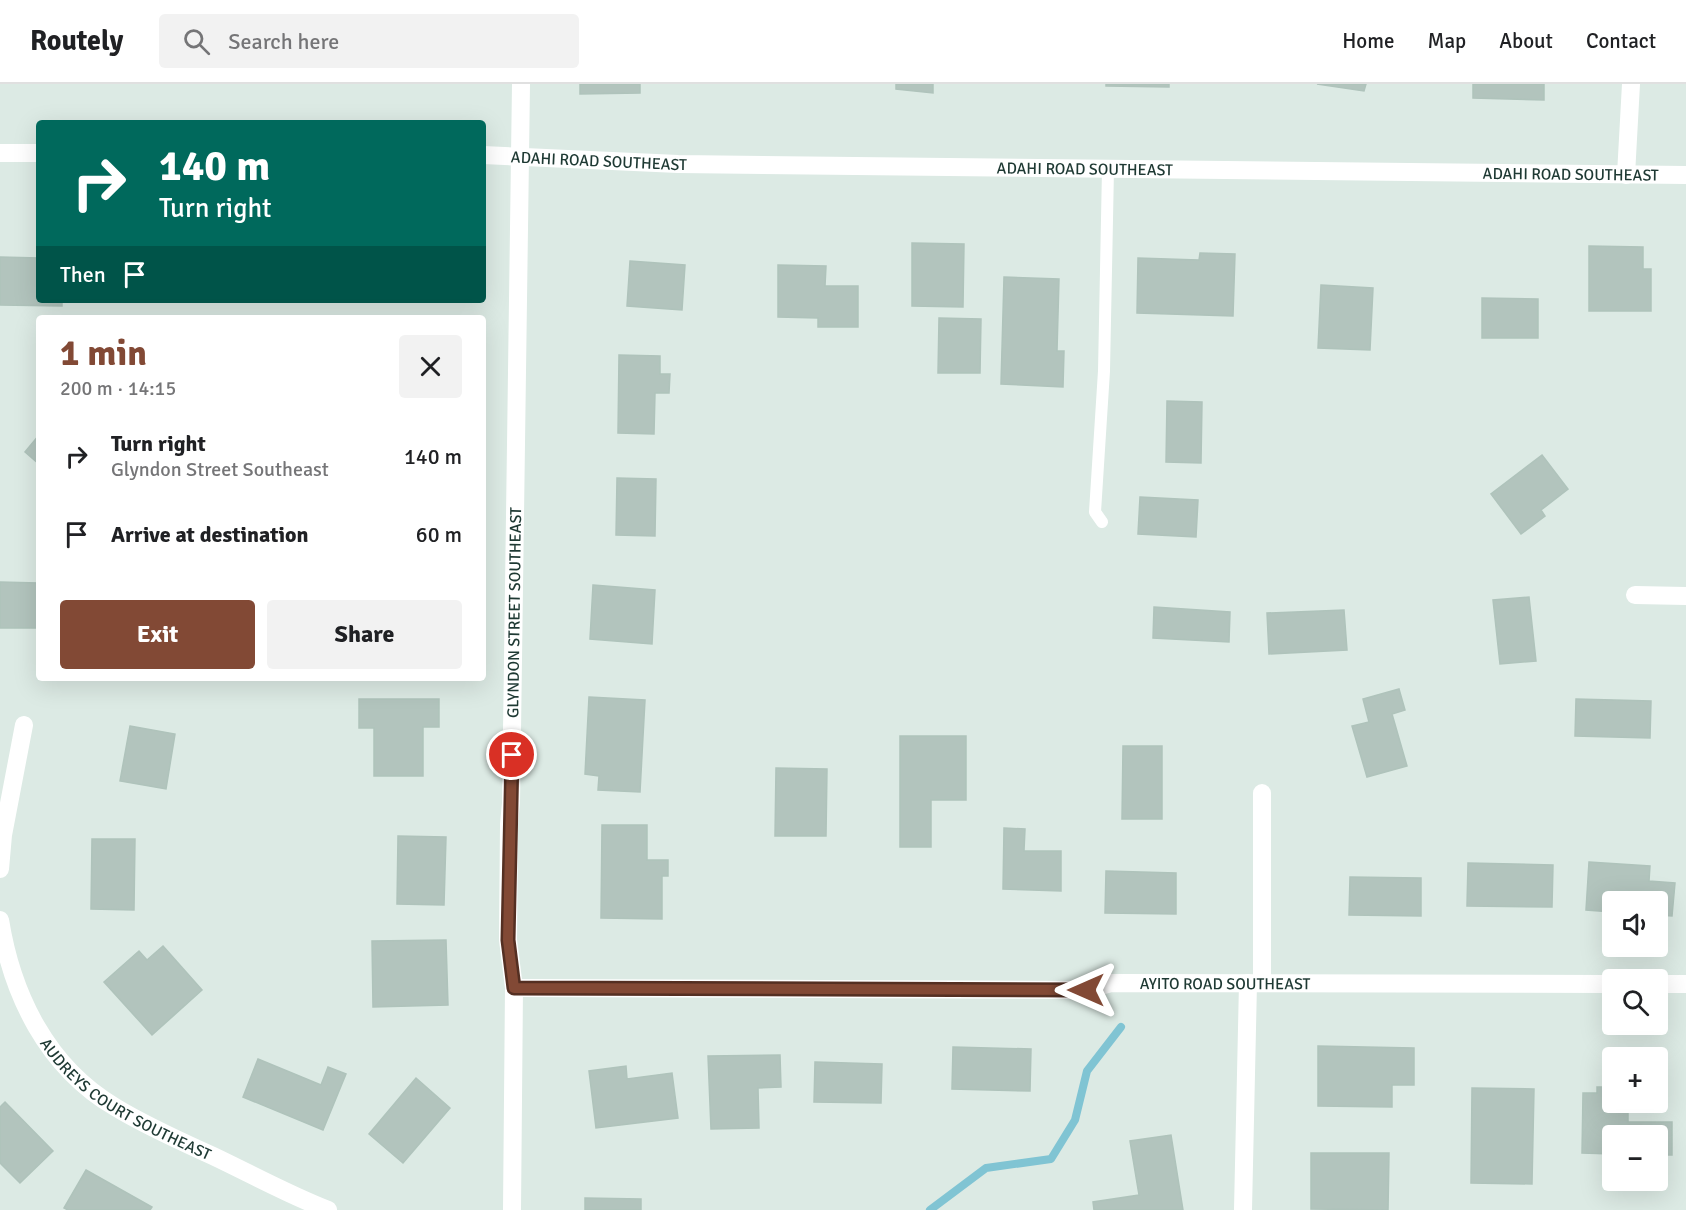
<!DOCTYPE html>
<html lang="en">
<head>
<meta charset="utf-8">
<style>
  body { margin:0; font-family:Signika,sans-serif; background:#f2f2f2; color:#202124; height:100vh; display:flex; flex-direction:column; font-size:22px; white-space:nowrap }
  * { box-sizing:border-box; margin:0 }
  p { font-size:20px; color:#757577 }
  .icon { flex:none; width:33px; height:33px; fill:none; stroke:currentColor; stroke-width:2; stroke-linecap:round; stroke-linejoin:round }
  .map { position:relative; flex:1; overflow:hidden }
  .sheet { position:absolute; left:36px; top:231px; width:450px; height:366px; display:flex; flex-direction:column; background:#fff; border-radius:6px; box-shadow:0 6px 24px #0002 }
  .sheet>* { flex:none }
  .top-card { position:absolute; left:36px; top:36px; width:450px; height:183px; border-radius:6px; box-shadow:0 6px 24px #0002; background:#00695c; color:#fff; overflow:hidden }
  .buttons { position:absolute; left:1602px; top:807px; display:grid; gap:12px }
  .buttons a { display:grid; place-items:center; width:66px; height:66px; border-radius:6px; background:#fff; box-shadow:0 6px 24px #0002; font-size:30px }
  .pin { position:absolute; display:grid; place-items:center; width:51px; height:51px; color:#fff; margin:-26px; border:3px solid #fff; border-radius:50%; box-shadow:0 2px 6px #0007 }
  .me { position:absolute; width:66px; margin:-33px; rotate:270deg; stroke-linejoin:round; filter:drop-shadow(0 0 4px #0008) }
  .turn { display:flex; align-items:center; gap:21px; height:126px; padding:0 24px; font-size:27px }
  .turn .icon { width:78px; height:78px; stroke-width:2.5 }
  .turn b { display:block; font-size:42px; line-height:51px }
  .then { display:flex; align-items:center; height:57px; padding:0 24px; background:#0003; gap:12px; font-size:22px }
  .round { display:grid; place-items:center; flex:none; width:63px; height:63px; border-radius:6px; background:#f2f2f2 }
  .head { display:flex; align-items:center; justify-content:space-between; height:102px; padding:0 24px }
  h1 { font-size:36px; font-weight:800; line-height:45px; color:#824935 }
  .cta { display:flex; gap:12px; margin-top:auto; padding:12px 24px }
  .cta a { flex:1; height:69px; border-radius:6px; background:#824935; color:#fff; font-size:24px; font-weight:800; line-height:69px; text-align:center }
  .cta a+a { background:#f2f2f2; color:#202124 }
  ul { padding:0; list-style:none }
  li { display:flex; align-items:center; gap:18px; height:78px; padding:0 24px }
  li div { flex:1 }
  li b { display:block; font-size:22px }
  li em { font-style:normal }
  header { display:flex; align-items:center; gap:36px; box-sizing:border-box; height:84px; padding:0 30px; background:#fff; border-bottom:2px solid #e0e0e0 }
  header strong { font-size:28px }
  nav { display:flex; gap:33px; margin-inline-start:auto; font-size:21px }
  .search { width:420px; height:54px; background:#f2f2f2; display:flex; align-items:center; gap:15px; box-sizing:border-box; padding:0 21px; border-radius:6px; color:#757577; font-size:22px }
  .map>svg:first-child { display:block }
</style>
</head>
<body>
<header>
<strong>Routely</strong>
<div class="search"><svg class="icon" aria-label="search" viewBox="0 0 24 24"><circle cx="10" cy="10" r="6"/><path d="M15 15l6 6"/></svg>Search here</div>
<nav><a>Home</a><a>Map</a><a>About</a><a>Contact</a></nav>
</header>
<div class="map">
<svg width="1686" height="1126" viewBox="0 0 1686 1126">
  <rect width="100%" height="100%" fill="#dceae4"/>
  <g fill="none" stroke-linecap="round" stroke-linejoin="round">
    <path stroke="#80c4d3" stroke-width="8" d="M930 1126 986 1084 1051 1075 1075 1036 1087 987 1121 943"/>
  </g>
  <path fill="#b2c4bd" stroke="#afc3bb" stroke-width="1.5" d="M580 0H640V9L580 10Z
    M896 0H933V9L896 5Z
    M1106 0H1169V3L1106 2Z
    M1317 0H1366L1364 7Z
    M1473 0H1544V16L1473 14Z
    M912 159 964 160 963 223 912 222Z
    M1589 162 1643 163V185H1651V227H1589Z
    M1200 169 1235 170 1233 232 1137 229 1138 174 1199 176Z
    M0 173 39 174V216H62V222L0 221Z
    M630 177 685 181 682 226 627 222Z
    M778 181 826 182 825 202H858V243H818V234L778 233Z
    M1004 193 1059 195 1057 267H1064L1063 303 1001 300Z
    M1321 201 1373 204 1370 266 1318 264Z
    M1482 214 1538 215V254H1482Z
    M939 234 981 235 980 289H938Z
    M619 271 660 272V290H670L669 309H655L654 350 618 349Z
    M1167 317 1202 318 1201 379 1166 378Z
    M39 351V380L25 368Z
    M1542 371 1568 405 1541 426 1545 432 1521 450 1491 410Z
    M617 394 656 395 655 452 616 451Z
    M1140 413 1198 416 1196 453 1138 450Z
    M0 498 38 499 37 544H0Z
    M593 501 655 506 652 560 590 555Z
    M1529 513 1536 577 1500 580 1493 516Z
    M1154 523 1230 528 1229 558 1153 554Z
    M1344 526 1347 566 1269 570 1267 529Z
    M1399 605 1405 626 1392 630 1407 682 1367 693 1352 642 1369 638 1363 615Z
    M589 613 645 616 640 708 598 706 599 692 585 690Z
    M359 615H439V643H423V692H374V644H359Z
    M1576 615 1651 617 1650 654 1575 652Z
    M130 642 175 650 166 705 120 697Z
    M900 652H966V716H931V763H900Z
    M1123 662H1162V735H1122Z
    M776 684 827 685 826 752H775Z
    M602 741H647V776H668V792H662V835L601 834Z
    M1004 744 1025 745 1024 767H1061V807L1003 805Z
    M398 752 446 753 444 821 397 820Z
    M92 755H135L134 826 91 825Z
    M1589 778 1650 782 1649 797 1675 799 1672 832 1658 831V818H1612V828L1586 826Z
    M1468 779 1553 781 1552 823 1467 822Z
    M1106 787 1176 789V830L1105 829Z
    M1350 793 1421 794V832L1349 831Z
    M446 856 448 921 373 923 372 857Z
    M163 862 202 906 152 951 104 898 139 867 147 876Z
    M1318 962 1414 964V1001H1392V1023L1318 1022Z
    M953 963 1031 965 1030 1007 952 1005Z
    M780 971 781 1003 758 1004 759 1044 711 1045 708 972Z
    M258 975 321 1001 328 983 346 990 323 1046 243 1013Z
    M815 978 882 980 881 1019 814 1018Z
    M626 982 627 995 672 989 678 1034 596 1044 589 987Z
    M416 994 450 1024 403 1079 369 1050Z
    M1597 1003H1612V1018H1628V1038H1672V1071H1658V1052H1612V1070L1582 1069 1583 1009H1597Z
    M1472 1004 1534 1005 1532 1100 1471 1099Z
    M5 1018 53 1067 20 1099 0 1079V1023Z
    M1171 1051 1183 1126H1094L1093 1118 1139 1111 1130 1057Z
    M1311 1069H1389L1388 1126 1311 1125Z
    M86 1086 152 1123 150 1126H68L64 1124Z
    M585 1114 641 1115V1126H585Z"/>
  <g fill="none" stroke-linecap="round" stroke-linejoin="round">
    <path stroke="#fff" stroke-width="12" d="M1102 438 1095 428 1104 287 1108 85"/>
    <g stroke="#fff" stroke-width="18">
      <path d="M0 69H39"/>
      <path id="s1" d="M483 71 678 80 1686 91"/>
      <path d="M1626 91 1631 0"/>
      <path d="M1635 511 1686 512"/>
      <path d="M0 785 3 751 24 641"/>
      <path id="s2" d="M0 836C12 911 47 983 115 1023 146 1042 180 1057 213 1072 251 1090 289 1111 328 1126"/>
      <path d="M1262 899V709"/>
      <path d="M1658 900H1686"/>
      <path id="s3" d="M514 904 1086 906 1111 899 1612 900"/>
      <path id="s4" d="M512 1126 514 904 508 856 509 740 511 719 521 0"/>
      <path d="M1243 1126 1248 899"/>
    </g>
  </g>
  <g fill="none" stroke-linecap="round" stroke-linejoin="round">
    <defs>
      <path id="route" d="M512 671 508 856 514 904 1086 906"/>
    </defs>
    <use href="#route" stroke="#542f22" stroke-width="15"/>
    <use href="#route" stroke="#824935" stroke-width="10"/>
  </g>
  <g text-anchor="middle" stroke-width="6" stroke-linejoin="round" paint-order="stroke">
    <g font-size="16" fill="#1e3933" stroke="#edf6f2">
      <text dy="6" stroke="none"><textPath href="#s1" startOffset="116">ADAHI ROAD SOUTHEAST</textPath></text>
      <text dy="6" stroke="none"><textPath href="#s1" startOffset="602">ADAHI ROAD SOUTHEAST</textPath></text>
      <text dy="6" stroke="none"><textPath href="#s1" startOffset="1088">ADAHI ROAD SOUTHEAST</textPath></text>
      <text dy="6" stroke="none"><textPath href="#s4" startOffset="598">GLYNDON STREET SOUTHEAST</textPath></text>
      <text dy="6" stroke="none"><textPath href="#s3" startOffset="712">AYITO ROAD SOUTHEAST</textPath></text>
      <text dy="6" stroke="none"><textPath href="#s2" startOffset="231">AUDREYS COURT SOUTHEAST</textPath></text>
    </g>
  </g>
</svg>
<div class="buttons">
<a><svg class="icon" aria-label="sound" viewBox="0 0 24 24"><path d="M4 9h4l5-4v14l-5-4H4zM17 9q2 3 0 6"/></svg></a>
<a><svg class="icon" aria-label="search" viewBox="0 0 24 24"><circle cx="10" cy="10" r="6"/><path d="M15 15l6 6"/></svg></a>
<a>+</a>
<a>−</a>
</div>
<div class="pin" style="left:512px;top:671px;background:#d93025"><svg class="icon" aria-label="arrive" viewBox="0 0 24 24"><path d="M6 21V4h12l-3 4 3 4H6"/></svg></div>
<svg class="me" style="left:1086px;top:906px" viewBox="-20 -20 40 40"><path d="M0-17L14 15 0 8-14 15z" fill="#824935" stroke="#fff" stroke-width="4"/></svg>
<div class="top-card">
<div class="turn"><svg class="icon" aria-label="right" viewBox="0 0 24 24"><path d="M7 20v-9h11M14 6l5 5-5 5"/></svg><div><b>140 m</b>Turn right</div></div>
<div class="then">Then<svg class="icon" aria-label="arrive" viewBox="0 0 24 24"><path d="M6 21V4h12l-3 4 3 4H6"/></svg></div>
</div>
<section class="sheet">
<div class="head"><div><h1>1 min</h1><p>200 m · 14:15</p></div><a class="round"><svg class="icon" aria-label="close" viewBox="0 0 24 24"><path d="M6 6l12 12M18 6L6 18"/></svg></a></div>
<ul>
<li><svg class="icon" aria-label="right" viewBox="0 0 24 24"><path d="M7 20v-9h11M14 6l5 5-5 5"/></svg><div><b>Turn right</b><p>Glyndon Street Southeast</p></div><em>140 m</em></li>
<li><svg class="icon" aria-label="arrive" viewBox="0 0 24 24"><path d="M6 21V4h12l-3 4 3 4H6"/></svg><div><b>Arrive at destination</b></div><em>60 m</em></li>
</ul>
<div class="cta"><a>Exit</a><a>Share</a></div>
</section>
</div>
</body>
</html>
